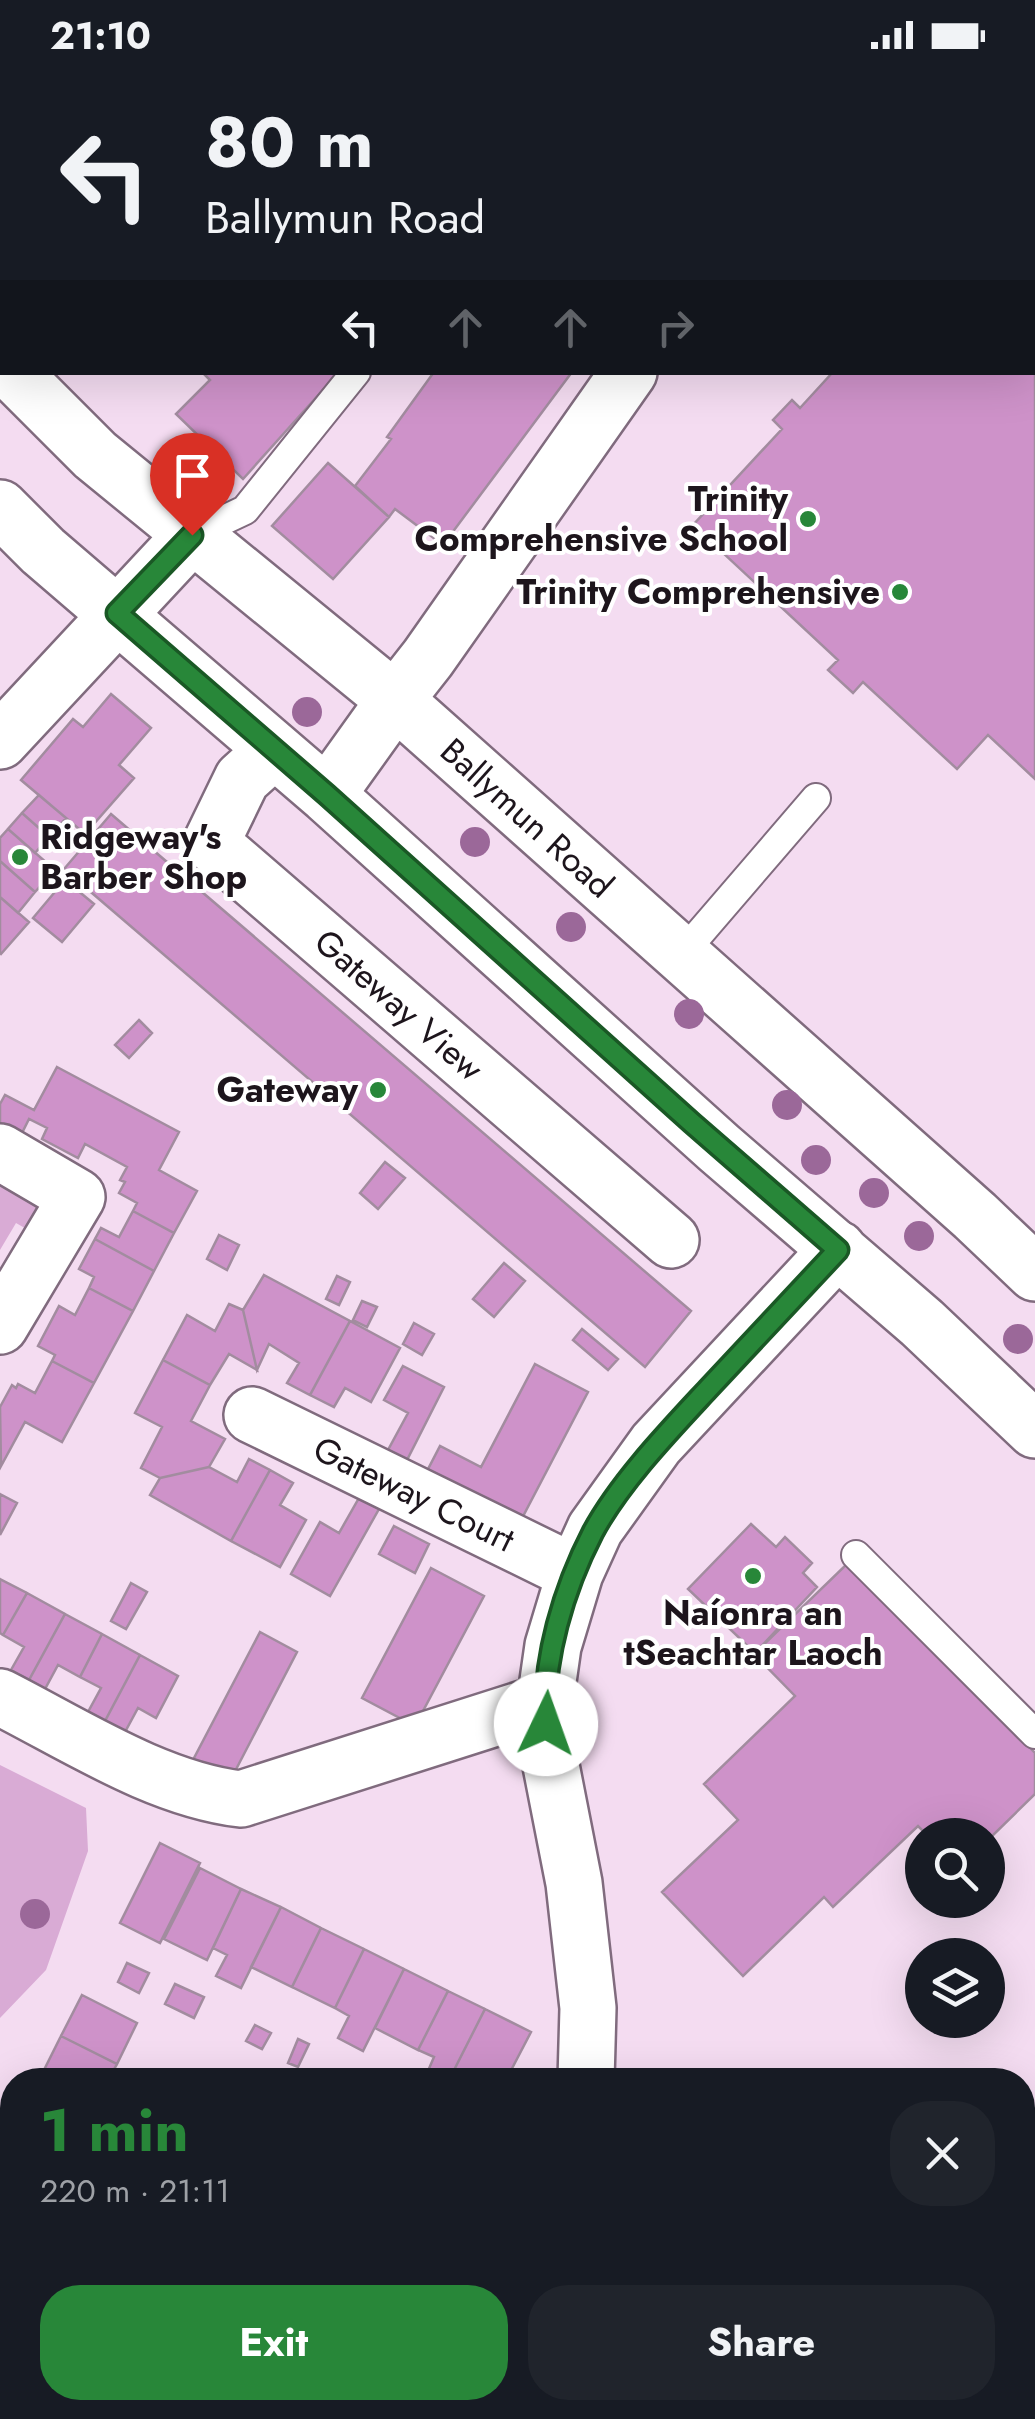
<!DOCTYPE html>
<html lang="en">
<head>
<meta charset="utf-8">
<style>
  body { margin:0; font-family:Jost,sans-serif; background:#20242c; color:#f1f3f6; height:100vh; display:flex; flex-direction:column; font-size:38px; white-space:nowrap }
  * { box-sizing:border-box; margin:0 }
  p { font-size:32px; color:#9ea1a6 }
  .icon { flex:none; width:55px; height:55px; fill:none; stroke:currentColor; stroke-width:2; stroke-linecap:round; stroke-linejoin:round }
  .map { position:relative; flex:1; overflow:hidden }
  .details { position:absolute; left:0px; top:1998px; width:1035px; height:352px; display:flex; flex-direction:column; background:#171b24; border-radius:40px 40px 0 0; box-shadow:0 10px 40px #0002 }
  .details>* { flex:none }
  .top-card { position:absolute; left:0px; top:0px; width:1035px; height:305px; box-shadow:0 10px 40px #0002; background:#171b24; color:#f1f3f6; overflow:hidden }
  .tools { position:absolute; left:905px; top:1748px; display:grid; gap:20px }
  .tools a { display:grid; place-items:center; width:100px; height:100px; border-radius:50%; background:#171b24; box-shadow:0 10px 40px #0002; font-size:50px }
  .pin { position:absolute; display:grid; place-items:center; width:85px; height:85px; color:#fff; margin:-102px -42px; border-radius:50% 50% 50% 0; rotate:-45deg; box-shadow:0 0 10px #0007 }
  .pin .icon { rotate:45deg }
  .me { position:absolute; width:110px; margin:-55px; rotate:3deg; stroke-linejoin:round; filter:drop-shadow(0 0 8px #0008) }
  .turn { display:flex; align-items:center; gap:35px; height:210px; padding:0 40px; font-size:45px }
  .turn .icon { width:130px; height:130px; stroke-width:2.5 }
  .turn b { display:block; font-size:70px; line-height:85px }
  .lanes { display:flex; align-items:center; height:95px; padding:0 40px; background:#0003; justify-content:center; gap:50px; direction:ltr }
  .lanes .off { opacity:.35 }
  .round { display:grid; place-items:center; flex:none; width:105px; height:105px; border-radius:40px; background:#20242c }
  .headline { display:flex; align-items:center; justify-content:space-between; height:170px; padding:0 40px }
  h1 { font-size:60px; font-weight:700; line-height:75px; color:#288739 }
  .action { display:flex; gap:20px; margin-top:auto; padding:20px 40px }
  .action a { flex:1; height:115px; border-radius:40px; background:#288739; color:#fff; font-size:40px; font-weight:700; line-height:115px; text-align:center }
  .action a+a { background:#20242c; color:#f1f3f6 }
  .status { display:flex; justify-content:space-between; align-items:center; height:70px; padding:0 50px; background:#171b24; direction:ltr }
  .status svg { height:28px; fill:currentColor }
  .map>svg:first-child { display:block }
</style>
</head>
<body>
<div class="status"><b>21:10</b><svg viewBox="0 0 49 12"><path d="M0 12V9h3v3zM5 12V6h3v6zM10 12V3h3v9zM15 12V0h3v12zM26 1h20v11H26zM47 4h2v5h-2z"/></svg></div>
<div class="map">
<svg width="1035" height="2349" viewBox="0 0 1035 2349">
  <rect width="100%" height="100%" fill="#f4dcf1"/>
  <path fill="#d9abd5" d="M0 1108 53 1138 37 1165 16 1153 0 1180Z
    M0 1695 86 1738 88 1781 46 1900 0 1948Z
    M0 2141 12 2147V2278L0 2306Z
    M510 2338H1007L1010 2349H511Z"/>
  <path fill="#ce92c9" stroke="#a28c9f" stroke-width="2.5" d="M0 0 30 2H2V92Z
    M703 0H836L833 2Z
    M1032 278H1035V709L988 665 957 699 863 612 853 623 828 600 838 590 693 455 782 359 773 350 792 330 800 338 833 302H1032Z
    M202 302H339L243 409 176 344 210 310Z
    M434 302H572L443 475 395 439 389 447 355 416 391 369 387 367Z
    M328 393 389 447 333 509 272 456Z
    M111 624 151 658 119 695 134 708 85 764 21 710 73 649 83 657Z
    M39 725 66 748 49 767 22 743Z
    M22 743 49 767 35 783 8 759Z
    M111 744 691 1241 645 1297 64 799Z
    M8 759 55 800 35 822 0 791V768Z
    M0 791 35 822 18 843 0 827Z
    M65 810 94 834 62 872 33 848Z
    M0 827 29 852 1 884 0 883Z
    M139 950 152 963 129 988 115 975Z
    M57 997 179 1062 159 1100 197 1121 174 1163 133 1141 137 1133 119 1123 125 1112 120 1110 127 1097 85 1074 78 1088 42 1069 47 1058 29 1049 20 1067 0 1056V1034L5 1025 34 1040Z
    M385 1092 405 1108 378 1139 360 1123Z
    M133 1141 174 1163 154 1201 95 1169 101 1158 119 1167Z
    M219 1165 239 1175 227 1200 207 1189Z
    M95 1169 154 1201 133 1241 89 1218 94 1207 79 1199Z
    M504 1193 525 1211 494 1247 473 1229Z
    M264 1205 350 1251 310 1325 287 1313 299 1293 269 1274 257 1300 243 1240Z
    M337 1206 350 1212 339 1235 326 1229Z
    M89 1218 133 1241 94 1313 52 1291 55 1285 38 1276 59 1236 75 1245Z
    M362 1231 377 1237 367 1257 353 1250Z
    M229 1234 243 1240 257 1300 229 1284 210 1315 163 1290 187 1245 215 1261Z
    M350 1251 400 1278 371 1332 345 1318 334 1337 310 1325Z
    M414 1253 434 1264 422 1285 403 1274Z
    M582 1259 618 1289 608 1300 573 1270Z
    M163 1290 210 1315 191 1351 225 1369 209 1397 160 1408 141 1398 162 1357 135 1343Z
    M52 1291 94 1313 62 1372 25 1352 1 1396 0 1337 12 1315 16 1318 18 1314 35 1323Z
    M535 1294 588 1322 520 1452 426 1403 440 1376 481 1397Z
    M403 1296 444 1317 407 1390 388 1380 408 1343 384 1330Z
    M249 1389 270 1400 231 1471 150 1425 160 1408 209 1397 237 1412Z
    M270 1400 293 1413 280 1435 306 1450 280 1497 231 1471Z
    M0 1424 17 1433 0 1465Z
    M359 1428 379 1439 330 1526 291 1504 320 1452 339 1463Z
    M751 1454 776 1477 785 1467 812 1493 803 1503 817 1517 755 1583 688 1519Z
    M394 1456 429 1474 415 1503 379 1484Z
    M850 1491 1035 1683V1724L988 1770V1765H927L918 1756 833 1837 824 1827 743 1906 662 1822 738 1750 704 1714 795 1626 754 1584Z
    M431 1498 484 1526 415 1656 362 1628Z
    M0 1509 27 1523 3 1565 0 1563Z
    M131 1513 147 1522 126 1559 111 1551Z
    M27 1523 65 1544 29 1610 11 1600 24 1577 3 1565Z
    M65 1544 102 1564 80 1607 58 1595 45 1619 29 1610Z
    M260 1562 297 1582 231 1709 193 1690Z
    M102 1564 140 1585 105 1651 88 1642 101 1618 80 1607Z
    M140 1585 178 1606 156 1648 138 1638 125 1662 105 1651Z
    M160 1773 200 1793 160 1873 120 1853Z
    M200 1798 241 1819 207 1890 164 1869Z
    M241 1819 281 1837 241 1918 216 1906 227 1885 213 1878Z
    M281 1837 321 1858 292 1917 251 1897Z
    M321 1858 364 1879 335 1938 292 1917Z
    M364 1879 404 1899 363 1981 338 1968 349 1946 335 1938Z
    M127 1893 149 1903 139 1923 118 1912Z
    M404 1899 448 1921 418 1980 375 1958Z
    M175 1914 204 1927 194 1948 165 1934Z
    M448 1921 485 1939 449 2010H445L428 2001 434 1987 418 1980Z
    M82 1925 137 1953 117 1994 61 1966Z
    M485 1939 531 1962 506 2010H449Z
    M255 1955 271 1963 262 1979 246 1971Z
    M61 1966 117 1994 108 2010H39Z
    M298 1969 309 1974 298 1997 288 1993Z
    M12 2062V2100L0 2093Z
    M0 2093 12 2100V2144L0 2138Z"/>
  <g fill="none" stroke-linecap="round" stroke-linejoin="round">
    <defs>
      <path id="lane" d="M279 0 282 2
        M435 0 437 2
        M192 465 245 440 356 302
        M681 885 816 728
        M856 1485 1035 1664"/>
      <path id="street" d="M906 2 907 0
        M395 630 428 588 629 302
        M0 671 192 465
        M273 681 242 709 211 773 671 1170
        M0 1082 77 1127 0 1256
        M252 1345 575 1503
        M0 1627C75 1665 157 1719 241 1729L545 1632
        M586 2010 588 1938 574 1813 547 1675 545 1632 553 1576 575 1503 595 1459 656 1374 838 1179
        M0 2274 12 2286
        M37 2338 40 2349
        M205 2338 210 2340 205 2349
        M455 2338 463 2349
        M347 2349 357 2338"/>
      <path id="secondary" d="M12 302 95 385 395 630 975 1146 1035 1203
        M0 438 43 481 327 725 719 1078 922 1253 1035 1360
        M327 725 395 630"/>
    </defs>
    <use href="#lane" stroke="#806b7e" stroke-width="32"/>
    <use href="#street" stroke="#806b7e" stroke-width="60"/>
    <use href="#secondary" stroke="#806b7e" stroke-width="60"/>
    <use href="#lane" stroke="#fff" stroke-width="28"/>
    <use href="#street" stroke="#fff" stroke-width="55"/>
    <use href="#secondary" stroke="#fff" stroke-width="55"/>
  </g>
  <g fill="#9b6899">
    <circle cx="307" cy="642" r="15"/>
    <circle cx="475" cy="772" r="15"/>
    <circle cx="571" cy="857" r="15"/>
    <circle cx="689" cy="944" r="15"/>
    <circle cx="787" cy="1035" r="15"/>
    <circle cx="816" cy="1090" r="15"/>
    <circle cx="874" cy="1123" r="15"/>
    <circle cx="919" cy="1166" r="15"/>
    <circle cx="1018" cy="1269" r="15"/>
    <circle cx="35" cy="1844" r="15"/>
  </g>
  <g fill="none" stroke-linecap="round" stroke-linejoin="round">
    <defs>
      <path id="route" d="M192 465 117 543 327 725 692 1053 838 1180C795 1226 751 1273 708 1319 669 1361 620 1412 593 1462 564 1518 542 1590 546 1654"/>
    </defs>
    <use href="#route" stroke="#1a5825" stroke-width="25"/>
    <use href="#route" stroke="#288739" stroke-width="18"/>
  </g>
  <g fill="#288739" stroke="#fff" stroke-width="4">
    <circle cx="808" cy="449" r="10"/>
    <circle cx="900" cy="522" r="10"/>
    <circle cx="20" cy="787" r="10"/>
    <circle cx="378" cy="1020" r="10"/>
    <circle cx="753" cy="1506" r="10"/>
  </g>
  <g text-anchor="middle" stroke-width="8" stroke-linejoin="round" paint-order="stroke">
    <g font-size="35" font-weight="bold" fill="#1d151c" stroke="#fff" text-anchor="end">
      <text x="788" y="441">Trinity<tspan x="788" dy="40">Comprehensive School</tspan></text>
      <text x="880" y="534">Trinity Comprehensive</text>
      <text x="40" y="779" text-anchor="start">Ridgeway's<tspan x="40" dy="40">Barber Shop</tspan></text>
      <text x="358" y="1032">Gateway</text>
      <text x="753" y="1555" text-anchor="middle">Naíonra an<tspan x="753" dy="40">tSeachtar Laoch</tspan></text>
    </g>
    <g font-size="35" fill="#1d151c" stroke="#fff">
      <text transform="translate(527 748) rotate(42)" y="12">Ballymun Road</text>
      <text transform="translate(399 935) rotate(41)" y="12">Gateway View</text>
      <text transform="translate(414 1424) rotate(26)" y="12">Gateway Court</text>
    </g>
  </g>
</svg>
<div class="tools">
<a><svg class="icon" aria-label="search" viewBox="0 0 24 24"><circle cx="10" cy="10" r="6"/><path d="M15 15l6 6"/></svg></a>
<a><svg class="icon" aria-label="layers" viewBox="0 0 24 24"><path d="M12 4l9 5-9 5-9-5zM3 14l9 5 9-5"/></svg></a>
</div>
<div class="pin" style="left:192px;top:465px;background:#d93025"><svg class="icon" aria-label="arrive" viewBox="0 0 24 24"><path d="M6 21V4h12l-3 4 3 4H6"/></svg></div>
<svg class="me" style="left:546px;top:1654px" viewBox="-20 -20 40 40"><circle r="19" fill="#fff"/><path d="M0-13L10 11 0 6-10 11z" fill="#288739"/></svg>
<div class="top-card">
<div class="turn"><svg class="icon" aria-label="left" viewBox="0 0 24 24"><path d="M17 20v-9H6M10 6l-5 5 5 5"/></svg><div><b>80 m</b>Ballymun Road</div></div>
<div class="lanes"><svg class="icon" aria-label="left" viewBox="0 0 24 24"><path d="M17 20v-9H6M10 6l-5 5 5 5"/></svg><svg class="icon off" aria-label="ahead" viewBox="0 0 24 24"><path d="M12 20V5M6 11l6-6 6 6"/></svg><svg class="icon off" aria-label="ahead" viewBox="0 0 24 24"><path d="M12 20V5M6 11l6-6 6 6"/></svg><svg class="icon off" aria-label="right" viewBox="0 0 24 24"><path d="M7 20v-9h11M14 6l5 5-5 5"/></svg></div>
</div>
<section class="details">
<div class="headline"><div><h1>1 min</h1><p>220 m · 21:11</p></div><a class="round"><svg class="icon" aria-label="close" viewBox="0 0 24 24"><path d="M6 6l12 12M18 6L6 18"/></svg></a></div>
<div class="action"><a>Exit</a><a>Share</a></div>
</section>
</div>
</body>
</html>
